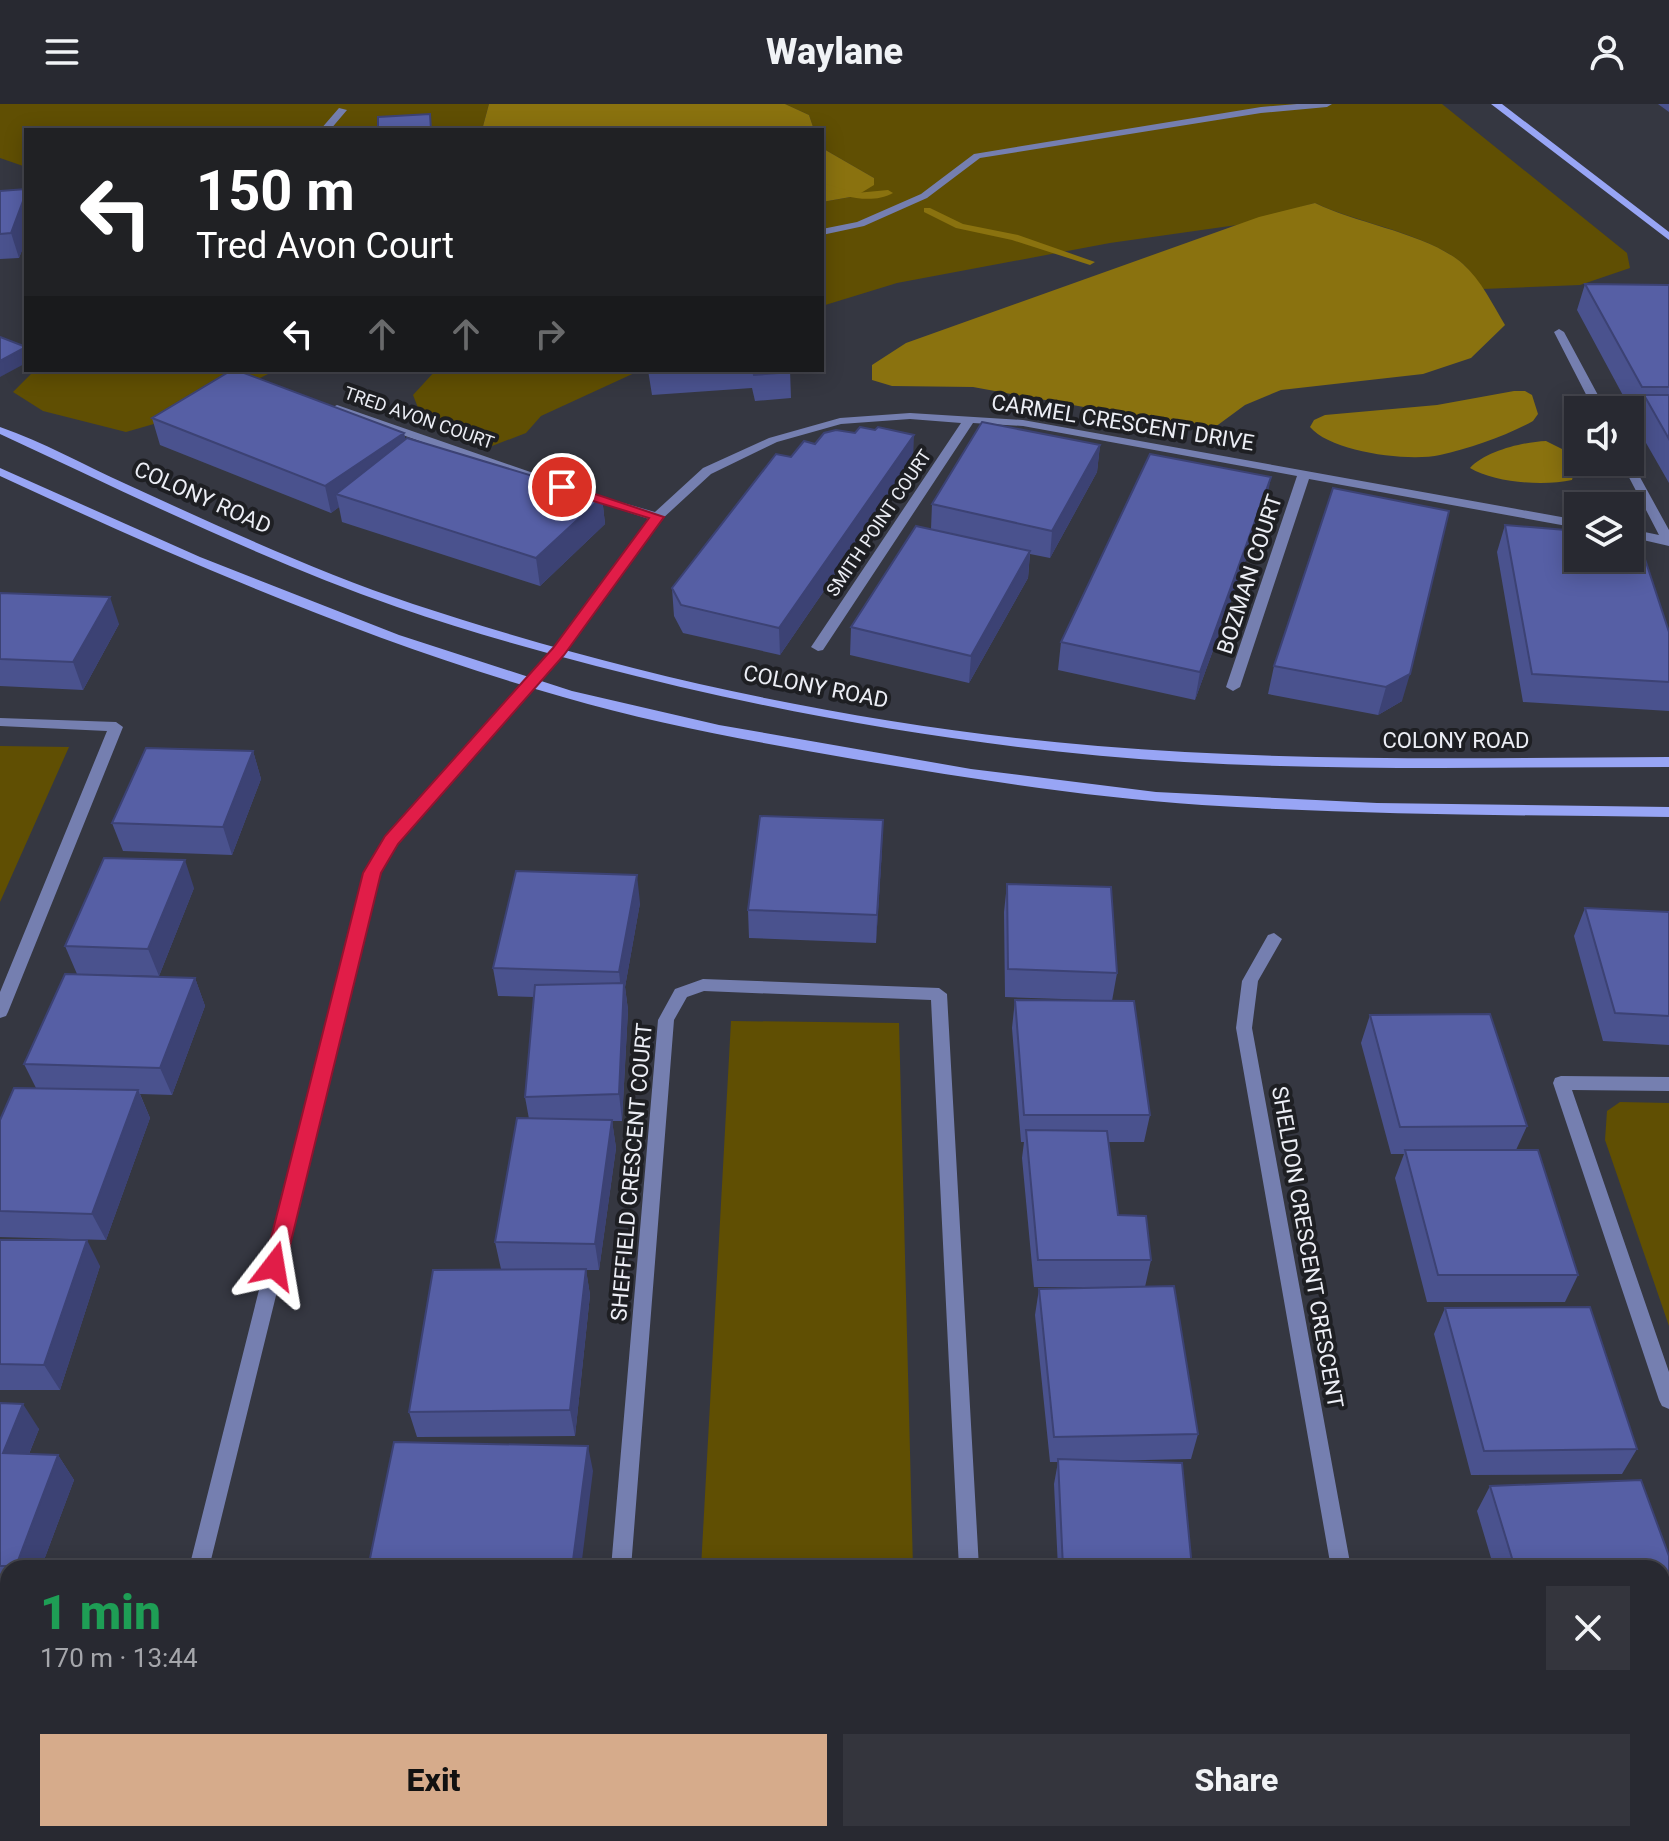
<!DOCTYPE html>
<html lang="en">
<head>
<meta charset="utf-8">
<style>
  body { margin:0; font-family:Roboto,sans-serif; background:#34353d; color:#f1f3f6; height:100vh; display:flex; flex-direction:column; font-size:30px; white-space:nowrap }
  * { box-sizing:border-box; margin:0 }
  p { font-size:26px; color:#a5a6ab }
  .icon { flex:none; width:44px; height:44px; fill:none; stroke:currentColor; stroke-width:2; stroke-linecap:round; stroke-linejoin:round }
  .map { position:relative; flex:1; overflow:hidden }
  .panel { position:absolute; left:0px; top:1456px; width:1670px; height:282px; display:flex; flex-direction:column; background:#282931; border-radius:24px 24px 0 0; box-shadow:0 4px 20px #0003,0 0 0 2px #44454d }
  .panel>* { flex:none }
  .top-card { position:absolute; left:24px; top:24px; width:800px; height:244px; border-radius:0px; box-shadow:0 4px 20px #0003,0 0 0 2px #44454d; background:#202124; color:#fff; overflow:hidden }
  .fabs { position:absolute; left:1564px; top:292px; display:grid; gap:16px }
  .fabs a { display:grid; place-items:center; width:80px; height:80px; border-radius:0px; background:#282931; box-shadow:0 4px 20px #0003,0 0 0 2px #44454d; font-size:40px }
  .pin { position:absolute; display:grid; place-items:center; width:68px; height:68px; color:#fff; margin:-34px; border:4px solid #fff; border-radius:50%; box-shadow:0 2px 8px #0007 }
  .me { position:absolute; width:88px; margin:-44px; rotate:14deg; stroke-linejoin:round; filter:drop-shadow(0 0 6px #0008) }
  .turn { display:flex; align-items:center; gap:28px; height:168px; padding:0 40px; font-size:36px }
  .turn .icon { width:104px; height:104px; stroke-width:2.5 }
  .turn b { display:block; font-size:56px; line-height:68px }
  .lanes { display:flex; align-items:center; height:76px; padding:0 40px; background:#0003; justify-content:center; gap:40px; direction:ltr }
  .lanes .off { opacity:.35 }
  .round { display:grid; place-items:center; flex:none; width:84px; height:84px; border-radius:0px; background:#34353d }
  .head { display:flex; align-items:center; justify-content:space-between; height:136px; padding:0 40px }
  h1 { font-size:48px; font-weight:800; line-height:60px; color:#1e9e55 }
  .primary-button { display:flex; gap:16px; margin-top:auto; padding:16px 40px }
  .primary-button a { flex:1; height:92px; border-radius:0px; background:#d6ab8b; color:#111; font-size:32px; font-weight:800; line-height:92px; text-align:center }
  .primary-button a+a { background:#34353d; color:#f1f3f6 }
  header { display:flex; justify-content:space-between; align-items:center; height:104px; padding:0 40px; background:#282931; font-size:36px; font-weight:800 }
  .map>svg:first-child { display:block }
</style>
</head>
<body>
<header><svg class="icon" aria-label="menu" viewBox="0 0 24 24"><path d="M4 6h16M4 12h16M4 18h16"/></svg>Waylane<svg class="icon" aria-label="person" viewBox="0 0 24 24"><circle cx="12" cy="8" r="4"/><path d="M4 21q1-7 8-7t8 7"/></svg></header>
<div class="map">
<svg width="1669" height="1737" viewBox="0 0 1669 1737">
  <rect width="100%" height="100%" fill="#353741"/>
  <path fill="#604f03" d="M0 0H489L482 26H26V63L0 54Z
    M785 0H1442L1627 149 1630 164 1580 181 1483 185C1477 177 1471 168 1464 161 1430 130 1357 119 1315 99L1237 121 1110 139 897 179 822 202V98L856 92 874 74 822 44V26H814L809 11Z
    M35 266H276L185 311 126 328 43 307 13 288Z
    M436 266H641L541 312 526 329 492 342 424 319 413 291Z
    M0 642 69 643 0 798Z
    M731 917 899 919 913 1464H701Z
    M1620 998 1669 999V1222L1605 1036 1607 1007Z"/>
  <path fill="#8a720f" d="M489 0H785L809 11 814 26H482Z
    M822 44 874 74V81L856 92 822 98Z
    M1315 99C1358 120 1429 130 1463 160 1481 176 1493 201 1505 221L1471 254 1423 270 1281 286 1245 301 1211 326 973 283 892 282 872 276V261L906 239 1259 113Z
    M1514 287H1525L1532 291 1538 310 1533 317C1506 332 1470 344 1440 351 1408 358 1331 348 1310 323L1314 316 1325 311 1437 301Z
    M1546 337 1564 346 1575 364 1572 376C1544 382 1495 379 1470 364 1486 347 1523 338 1546 337Z"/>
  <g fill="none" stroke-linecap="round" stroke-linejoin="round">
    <path fill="#8a720f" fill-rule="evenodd" d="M822 79 856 89 888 86 893 89C871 101 844 92 822 85Z
      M924 104H930L963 120 1018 131 1095 158 1090 161 1012 136 956 124 924 108Z"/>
    <path fill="#757fb0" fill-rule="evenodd" d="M1297 0H1332L1327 3 1261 9 980 54 927 94 864 122 822 131V125L857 118 921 90 974 50 1261 3Z
      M339 4 347 6 330 26H320Z
      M1559 225 1564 228 1606 306H1594L1554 228Z
      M337 301 542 372 544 375 538 379 534 378 333 306 331 304Z
      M910 309 1023 316 1578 416V424L1309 375 1240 583 1233 587 1226 583 1297 372 1023 322 973 319 823 546 818 547 811 543 961 319 910 315 841 320 777 338 711 370 661 416 563 550 397 739 380 769 209 1464H189L364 769 386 732 553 544 649 415 576 391 582 387 655 408 703 364 769 334 840 314Z
      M1630 355 1669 426V442L1630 433V425L1659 431 1621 358H1630Z
      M0 614 116 618 123 623 8 908 6 912 0 914V888L107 627 0 622Z
      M1274 829 1282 835 1258 877 1252 924 1351 1464H1331L1236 924 1242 877 1268 831Z
      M703 875 939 884 947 890 979 1464H959L931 896 704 887 687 893 674 916 631 1464H611L658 916 675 885Z
      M1561 972 1669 973V987L1572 986 1669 1268V1305L1662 1302 1659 1296 1553 979 1555 974Z
      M0 1603H8V1625H0Z
      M1669 1650V1672L1662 1673V1651Z"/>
    <path fill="#98a5f5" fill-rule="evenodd" d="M1491 0H1502L1669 128V136Z
      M0 323C43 338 84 361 126 380 220 423 315 467 413 500 634 573 866 623 1098 642 1288 658 1479 654 1669 653V663C1508 663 1346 667 1184 658 986 646 788 612 596 562 529 544 462 526 397 503 261 455 131 391 0 330Z
      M0 364 200 453 399 531 572 587 719 621 971 665 1156 688 1377 699 1669 703V713C1513 711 1357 711 1202 701 1087 693 973 675 859 656 760 639 660 621 563 593 369 538 183 457 0 372Z"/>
  </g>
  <path fill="#4a528e" d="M1658 0H1669V8Z
    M26 85V136L19 154 0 155V87Z
    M1585 180 1669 181V379L1634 318 1637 310H1633L1577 206Z
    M648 266H790L791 294 755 297 752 284 652 291Z
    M152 314 404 329 405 335 602 393 605 420 540 482 342 418 339 403 331 409 160 341Z
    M815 340 913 357 780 551 683 529 674 512 672 484 791 353Z
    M1100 341 1097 368 1050 454 1030 450 1028 474 969 579 850 551 851 523 931 425 932 400Z
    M1333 384 1402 597 1378 611 1268 590 1274 562Z
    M1266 400 1195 596 1058 566 1061 538Z
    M1505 421 1669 528V607L1523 598 1497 448Z
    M0 489 119 520 83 586 0 582Z
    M253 647 261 675 232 751 123 747 112 719Z
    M882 744 876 839 749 834 748 806Z
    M1007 780 1117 869 1112 897 1150 1011 1144 1038H1108L1118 1111 1151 1156 1145 1183H1034L1022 1054 1024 1038H1021L1012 924 1015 896H1093L1005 893 1004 808Z
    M194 784 159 872 77 870 65 842Z
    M640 799 625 883 628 906 622 1017H612L616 1044 599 1166H586L590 1191 575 1332 417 1333 409 1308 542 1165H501L495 1138 529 1015 525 993 534 893 498 892 493 864Z
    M1585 804 1669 808V941L1603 937 1574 832Z
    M195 874 205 902 172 991 140 990 150 1014 106 1136 0 1133V1016L36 984 24 960Z
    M1370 911 1527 1022 1516 1046 1578 1171 1565 1198H1427L1395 1074 1404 1050H1391L1361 939Z
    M0 1136 100 1162 60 1286H0Z
    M1039 1185 1198 1330 1191 1355 1101 1357 1192 1464H1058L1054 1380 1058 1358H1050L1035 1211Z
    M1445 1204 1637 1345 1622 1370 1471 1371 1434 1230Z
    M0 1299 39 1325 29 1350 58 1351 74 1376 41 1464H8V1485H0Z
    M1490 1382 1669 1452V1568H1662V1464H1494L1477 1407Z"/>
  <path fill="#3c4274" d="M26 89V136L19 154 11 129Z
    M26 243V259L0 273V257Z
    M404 329 409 355 336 390 339 403 331 409 325 382Z
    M914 331 913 357 780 551 779 524Z
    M1100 341 1097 368 1050 454 1052 427Z
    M1271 373 1266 400 1195 596 1200 568Z
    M602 393 605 420 540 482 536 454Z
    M1030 447 1028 474 969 579 971 552Z
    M110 493 119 520 83 586 73 558Z
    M1410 570 1402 597 1378 611 1386 583Z
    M253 647 261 675 232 751 223 723Z
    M883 716 882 744 876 839 877 811Z
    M185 756 194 784 159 872 148 845Z
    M637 771 640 799 625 883 628 906 622 1017 619 990 622 896 619 868Z
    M195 874 205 902 172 991 160 964Z
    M138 986 150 1014 106 1136 92 1110Z
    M612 1016 616 1044 599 1166 595 1140Z
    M87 1136 100 1162 60 1286 44 1261Z
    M586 1165 590 1191 575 1332 570 1306Z
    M23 1300 39 1325 19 1374 3 1349Z
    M588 1342 593 1367 581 1464H572Z
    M58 1351 74 1376 41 1464H18L16 1462Z"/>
  <path fill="#565fa5" stroke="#3c4274" stroke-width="2" d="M430 10 431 26H378V13Z
    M26 85V89L11 129 0 130V87Z
    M1585 180 1669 181V283H1642Z
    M0 233 26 243 0 257Z
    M232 266H236L404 329 325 382 152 314Z
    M753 266H790L791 268 754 271Z
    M1644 291H1669V335Z
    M982 318 1100 341 1052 427 932 400Z
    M860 323 875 326 878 323 914 331 779 524 681 501 672 484 776 350 791 353 804 337 815 340 824 329 836 326 855 329Z
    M407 334 602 393 536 454 336 390Z
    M1150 350 1271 373 1200 568 1061 538Z
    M1333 384 1449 407 1410 570 1386 583 1274 562Z
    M1505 421 1578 427V454H1630V431H1637L1669 528V578L1532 570Z
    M916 422 1030 447 971 552 851 523Z
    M0 489 110 493 73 558 0 555Z
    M146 644 253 647 223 723 112 719Z
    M760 712 883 716 877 811 748 806Z
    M104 754 185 756 148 845 65 842Z
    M516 767 637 771 619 868 493 864Z
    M1007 780 1111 783 1117 869 1008 865Z
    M1585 804 1669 808V912L1615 909Z
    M65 870 195 874 160 964 24 960Z
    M624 879 619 990 525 993 535 881Z
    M1015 896 1134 897 1150 1011H1024Z
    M1490 910 1527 1022 1400 1023 1370 911Z
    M14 984 138 986 92 1110 0 1107V1016Z
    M517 1014 612 1016 595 1140 495 1138Z
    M1026 1026 1107 1027 1118 1111 1146 1112 1151 1156H1038Z
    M1405 1046H1538L1578 1171H1438Z
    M0 1136H87L44 1261 0 1260Z
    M586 1165 570 1306 409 1308 433 1166Z
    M1174 1182 1198 1330 1054 1333 1039 1185Z
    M1590 1203 1637 1345 1484 1347 1445 1204Z
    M0 1299 23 1300 3 1349 58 1351 16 1462H0Z
    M394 1338 588 1342 572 1464H368Z
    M1058 1355 1182 1359 1192 1464H1063Z
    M1641 1376 1669 1452V1546H1662V1464H1515L1490 1382Z"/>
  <path fill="#e11d48" stroke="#92132f" stroke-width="2" d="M562 379 664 413 564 551 398 740 381 769 285 1162 274 1170 267 1168 264 1162 363 769 385 732 553 544 649 414 557 386 555 383Z"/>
  <g text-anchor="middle" stroke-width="8" stroke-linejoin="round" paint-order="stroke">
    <g font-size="18" fill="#eceef5" stroke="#1e1f23">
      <text transform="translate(419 314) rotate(19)" y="6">TRED AVON COURT</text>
      <text transform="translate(879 419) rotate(-56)" y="6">SMITH POINT COURT</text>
    </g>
    <g font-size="22" fill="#eceef5" stroke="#1e1f23">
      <text transform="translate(1123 318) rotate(9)" y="8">CARMEL CRESCENT DRIVE</text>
      <text transform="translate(203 393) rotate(24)" y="8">COLONY ROAD</text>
      <text transform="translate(1249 470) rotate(-72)" y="8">BOZMAN COURT</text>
      <text transform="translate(816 582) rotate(11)" y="8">COLONY ROAD</text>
      <text x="1456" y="644">COLONY ROAD</text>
      <text transform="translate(631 1068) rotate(-85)" y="8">SHEFFIELD CRESCENT COURT</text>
      <text transform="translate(1308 1143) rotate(80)" y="8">SHELDON CRESCENT CRESCENT</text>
    </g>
  </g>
</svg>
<div class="fabs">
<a><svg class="icon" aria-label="sound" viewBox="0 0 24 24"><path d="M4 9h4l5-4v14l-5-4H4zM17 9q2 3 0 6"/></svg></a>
<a><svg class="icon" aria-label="layers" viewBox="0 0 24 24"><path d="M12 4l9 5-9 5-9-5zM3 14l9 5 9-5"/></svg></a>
</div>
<div class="pin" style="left:562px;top:383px;background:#d93025"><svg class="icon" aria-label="arrive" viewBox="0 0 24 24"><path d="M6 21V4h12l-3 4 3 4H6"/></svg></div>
<svg class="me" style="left:274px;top:1162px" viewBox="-20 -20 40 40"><path d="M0-17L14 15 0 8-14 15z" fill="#e11d48" stroke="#fff" stroke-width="4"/></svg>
<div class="top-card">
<div class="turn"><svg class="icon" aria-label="left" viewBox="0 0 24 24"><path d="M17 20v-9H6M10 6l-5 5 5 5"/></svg><div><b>150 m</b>Tred Avon Court</div></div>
<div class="lanes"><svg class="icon" aria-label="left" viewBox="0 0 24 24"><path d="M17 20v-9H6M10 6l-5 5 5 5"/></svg><svg class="icon off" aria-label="ahead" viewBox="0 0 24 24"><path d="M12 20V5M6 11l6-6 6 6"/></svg><svg class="icon off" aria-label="ahead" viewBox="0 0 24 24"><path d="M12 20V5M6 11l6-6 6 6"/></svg><svg class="icon off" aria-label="right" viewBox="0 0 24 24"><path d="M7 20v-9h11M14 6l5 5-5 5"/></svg></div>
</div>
<section class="panel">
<div class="head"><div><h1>1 min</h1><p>170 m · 13:44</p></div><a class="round"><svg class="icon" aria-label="close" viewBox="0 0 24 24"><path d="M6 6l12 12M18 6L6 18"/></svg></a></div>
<div class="primary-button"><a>Exit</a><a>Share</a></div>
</section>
</div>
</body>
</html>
